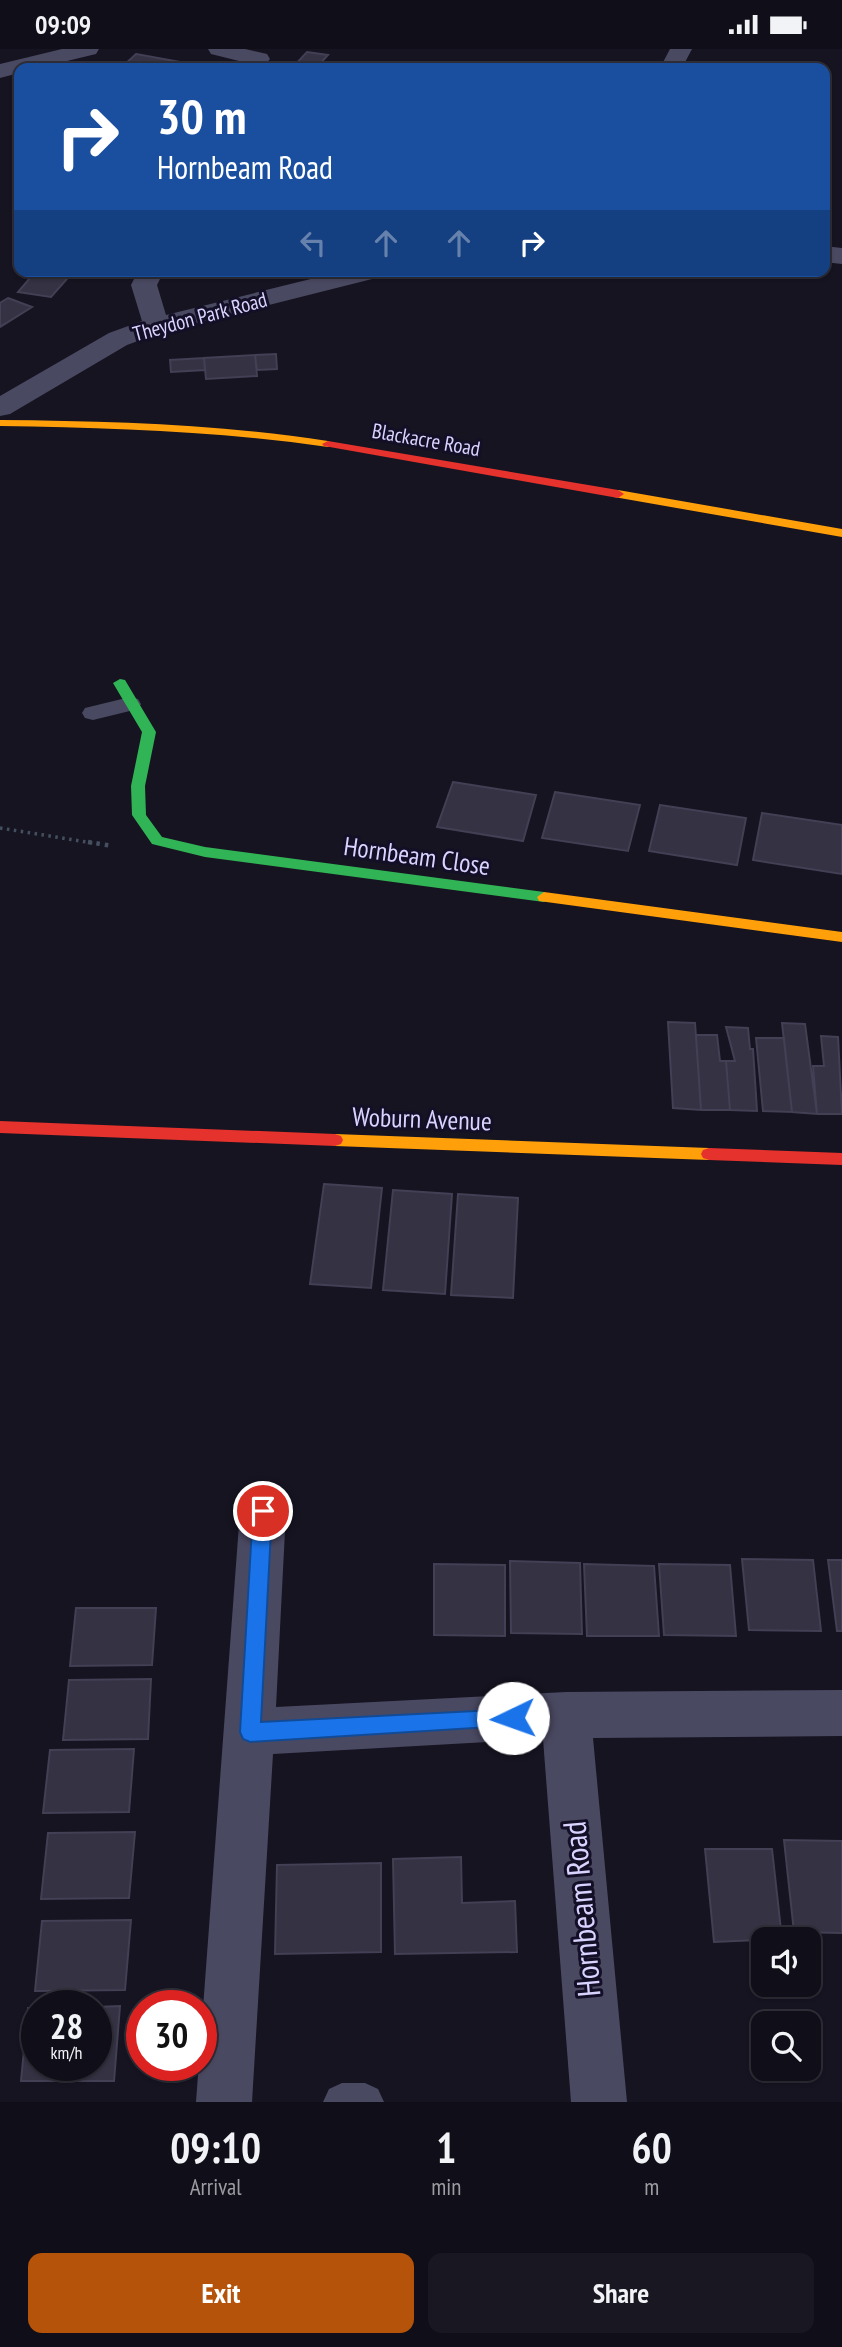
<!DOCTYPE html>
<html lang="en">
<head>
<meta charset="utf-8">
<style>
  body { margin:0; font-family:"PT Sans Narrow",sans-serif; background:#191822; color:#f1f3f6; height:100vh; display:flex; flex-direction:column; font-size:26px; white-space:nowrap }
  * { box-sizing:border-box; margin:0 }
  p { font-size:23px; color:#9c9ca2 }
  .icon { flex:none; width:38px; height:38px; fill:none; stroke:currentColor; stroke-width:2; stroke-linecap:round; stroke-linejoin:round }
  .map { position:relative; height:2053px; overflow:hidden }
  .details { display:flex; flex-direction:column; background:#100f19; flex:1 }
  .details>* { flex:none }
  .top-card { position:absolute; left:14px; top:14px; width:816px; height:214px; border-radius:14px; box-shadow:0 2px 5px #0004,0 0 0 2px #302f38; background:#1a4fa0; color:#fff; overflow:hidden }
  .controls { position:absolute; left:751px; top:1878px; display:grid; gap:14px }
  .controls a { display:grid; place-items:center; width:70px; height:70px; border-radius:14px; background:#100f19; box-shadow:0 2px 5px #0004,0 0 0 2px #302f38; font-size:35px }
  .speed { position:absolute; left:21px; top:1941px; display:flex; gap:14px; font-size:35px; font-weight:700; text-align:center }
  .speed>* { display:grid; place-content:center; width:91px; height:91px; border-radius:50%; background:#100f19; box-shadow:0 2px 5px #0004,0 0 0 2px #302f38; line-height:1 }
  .speed small { font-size:18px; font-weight:400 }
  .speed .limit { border:10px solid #d22; background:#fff; color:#111 }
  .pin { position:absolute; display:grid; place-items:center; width:60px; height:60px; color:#fff; margin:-30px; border:4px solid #fff; border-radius:50%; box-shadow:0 2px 7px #0007 }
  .me { position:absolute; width:77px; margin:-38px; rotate:267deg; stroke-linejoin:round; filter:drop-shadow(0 0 5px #0008) }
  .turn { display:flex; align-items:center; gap:24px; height:147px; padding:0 28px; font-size:32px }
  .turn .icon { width:91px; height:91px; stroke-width:2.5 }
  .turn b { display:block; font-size:49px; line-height:60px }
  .lanes { display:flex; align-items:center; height:66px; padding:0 28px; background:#0003; justify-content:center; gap:35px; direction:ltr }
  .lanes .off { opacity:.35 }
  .eta { display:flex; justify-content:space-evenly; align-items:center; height:119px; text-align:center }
  .eta b { font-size:42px; font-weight:700; line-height:49px }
  .cta { display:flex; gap:14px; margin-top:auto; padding:14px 28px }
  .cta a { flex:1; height:80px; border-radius:14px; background:#b45309; color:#fff; font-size:28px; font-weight:700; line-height:80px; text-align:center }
  .cta a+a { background:#191822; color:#f1f3f6 }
  .status { display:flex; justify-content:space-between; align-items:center; height:49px; padding:0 35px; background:#100f19; direction:ltr }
  .status svg { height:19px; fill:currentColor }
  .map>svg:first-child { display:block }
</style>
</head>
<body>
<div class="status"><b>09:09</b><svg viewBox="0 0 49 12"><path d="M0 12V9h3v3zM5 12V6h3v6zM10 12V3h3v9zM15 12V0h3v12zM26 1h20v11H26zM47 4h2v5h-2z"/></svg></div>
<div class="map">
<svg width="842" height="2053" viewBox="0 0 842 2053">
  <rect width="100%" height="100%" fill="#161421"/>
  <path fill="#343243" stroke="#433f54" stroke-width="2" d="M307 3 328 6 316 19H292Z
    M136 5 197 16 193 19 124 16Z
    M36 222H74L51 248 18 243Z
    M8 249 32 258 0 278V254Z
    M276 305 277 320 257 321 255 306Z
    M255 306 257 327 206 330 204 309Z
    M204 309 205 321 171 323 170 311Z
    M453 733 536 746 523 792 437 778Z
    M555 743 640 756 628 802 542 789Z
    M660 756 746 769 737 816 649 802Z
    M762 764 842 776V825L753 811Z
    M668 973 695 974 701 1061 673 1059Z
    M782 974 805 975 817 1065 792 1063Z
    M726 978 748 979 750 1000H753L757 1062 730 1061 726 1012H735Z
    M696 986H717L720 1012H726L730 1061H701Z
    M821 987 838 988 842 1065H817L813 1017H824Z
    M756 989H784L792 1063 763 1062Z
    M324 1135 382 1139 371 1239 310 1235Z
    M393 1141 452 1145 445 1245 383 1241Z
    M458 1145 518 1149 513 1249 451 1246Z
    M742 1510 813 1511 821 1582 749 1581Z
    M828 1511H842V1582H837Z
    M510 1512 580 1514 582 1585 511 1584Z
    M434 1515 505 1516V1587L434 1586Z
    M584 1515 654 1517 659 1587H587Z
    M659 1515 730 1516 736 1587 664 1586Z
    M76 1559H156L152 1616 70 1617Z
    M151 1630 148 1690 63 1691 69 1631Z
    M134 1700 129 1763 43 1764 50 1701Z
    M135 1783 129 1849 41 1850 48 1784Z
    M784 1791 842 1792V1884L794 1883Z
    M705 1800H772L782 1890 714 1893Z
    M461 1808 462 1854 515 1852 517 1903 395 1905 393 1810Z
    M381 1814V1903L275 1905 277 1816Z
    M131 1871 125 1941 35 1942 42 1872Z
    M120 1957 114 2032H21L28 1959H37V2016H96V1958Z"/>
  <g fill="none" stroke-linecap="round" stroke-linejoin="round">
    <path stroke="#44505f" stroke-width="3.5" stroke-dasharray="2.5 4.5" stroke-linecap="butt" d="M0 779 99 795"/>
    <path stroke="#44505f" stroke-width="4.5" stroke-dasharray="3.5 5" stroke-linecap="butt" d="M88 793 113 797"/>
    <path fill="#4a4962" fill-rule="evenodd" d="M130 648 138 650 141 655 138 660 93 671 85 669 82 664 85 659Z
      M342 2034H365L378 2040 384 2053H323L329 2040Z"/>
    <path fill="#4a4962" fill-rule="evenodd" d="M62 0H99L96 5 38 19H19V24L0 29V15Z
      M208 0H245L267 5 270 10 262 19H238L243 13 211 5Z
      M670 0H692L682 19H660Z
      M824 197 842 199V215L824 213Z
      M138 222H164L157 236 166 266 343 222H388L384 227 165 282 127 296 10 365 0 367V347L109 284 142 272 131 236Z
      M263 1442 279 1448 286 1462 276 1658 566 1643 842 1641V1687L593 1689 627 2053H571L543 1690 273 1705 252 2053H196L240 1462 247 1448Z"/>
    <path fill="#30b455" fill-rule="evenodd" d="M120 630 125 631 156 683 145 737 146 766 162 788 205 798 544 843 551 848 544 853 205 808 152 795 132 766 131 737 142 683 113 634Z"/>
    <path fill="#ff9f0a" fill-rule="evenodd" d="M0 371C110 372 219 375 328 392L334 395 328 398C219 382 110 379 0 377Z
      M618 441 842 480V488L614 448V442Z
      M544 843 842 883V893L539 852 537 848Z
      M335 1085 709 1099 715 1101 717 1105 715 1109 709 1111 335 1097 329 1095 327 1091 329 1087Z"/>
    <path fill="#e5322d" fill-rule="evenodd" d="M328 392 618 441 624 445 618 449 324 397 322 395Z
      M0 1072 335 1085 341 1087 343 1091 341 1095 335 1097 0 1084Z
      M709 1099 842 1104V1116L709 1111 703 1109 701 1105 703 1101Z"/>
  </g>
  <path fill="#1a73e8" stroke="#114b97" stroke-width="2" d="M263 1454 269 1456 272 1462 261 1673 513 1660 520 1662 523 1669 520 1676 250 1693 243 1690 240 1683 253 1462 256 1456Z"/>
  <g text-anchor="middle" stroke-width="6" stroke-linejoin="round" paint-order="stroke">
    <g font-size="21" fill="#d9d4ff" stroke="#130f26">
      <text transform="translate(200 268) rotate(-15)" y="7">Theydon Park Road</text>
      <text transform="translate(426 391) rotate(10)" y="7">Blackacre Road</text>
    </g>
    <g font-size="26" fill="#d9d4ff" stroke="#130f26">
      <text transform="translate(417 807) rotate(8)" y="9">Hornbeam Close</text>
      <text transform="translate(422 1070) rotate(2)" y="9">Woburn Avenue</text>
    </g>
    <g font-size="32" fill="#d9d4ff" stroke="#130f26">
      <text transform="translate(582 1860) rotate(-95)" y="11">Hornbeam Road</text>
    </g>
  </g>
</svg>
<div class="controls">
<a><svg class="icon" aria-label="sound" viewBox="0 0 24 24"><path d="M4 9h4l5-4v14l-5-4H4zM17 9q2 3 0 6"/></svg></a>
<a><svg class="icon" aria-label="search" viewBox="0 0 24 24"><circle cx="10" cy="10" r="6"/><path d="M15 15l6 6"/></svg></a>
</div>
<div class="speed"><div>28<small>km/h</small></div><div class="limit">30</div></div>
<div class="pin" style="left:263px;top:1462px;background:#d93025"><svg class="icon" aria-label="arrive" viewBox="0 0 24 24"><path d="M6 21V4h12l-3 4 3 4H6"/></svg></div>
<svg class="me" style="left:513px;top:1669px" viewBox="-20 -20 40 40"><circle r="19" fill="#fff"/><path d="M0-13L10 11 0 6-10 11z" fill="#1a73e8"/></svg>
<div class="top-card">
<div class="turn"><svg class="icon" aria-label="right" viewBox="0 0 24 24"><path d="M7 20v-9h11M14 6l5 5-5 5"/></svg><div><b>30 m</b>Hornbeam Road</div></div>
<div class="lanes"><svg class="icon off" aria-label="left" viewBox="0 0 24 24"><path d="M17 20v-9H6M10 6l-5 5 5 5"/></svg><svg class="icon off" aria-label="ahead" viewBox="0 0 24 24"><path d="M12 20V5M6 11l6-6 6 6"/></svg><svg class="icon off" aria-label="ahead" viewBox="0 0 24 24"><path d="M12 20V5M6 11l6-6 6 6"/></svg><svg class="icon" aria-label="right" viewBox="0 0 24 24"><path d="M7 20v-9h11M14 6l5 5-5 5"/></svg></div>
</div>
</div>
<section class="details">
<div class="eta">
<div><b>09:10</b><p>Arrival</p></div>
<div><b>1</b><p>min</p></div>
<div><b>60</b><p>m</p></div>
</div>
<div class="cta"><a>Exit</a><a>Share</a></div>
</section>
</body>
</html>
